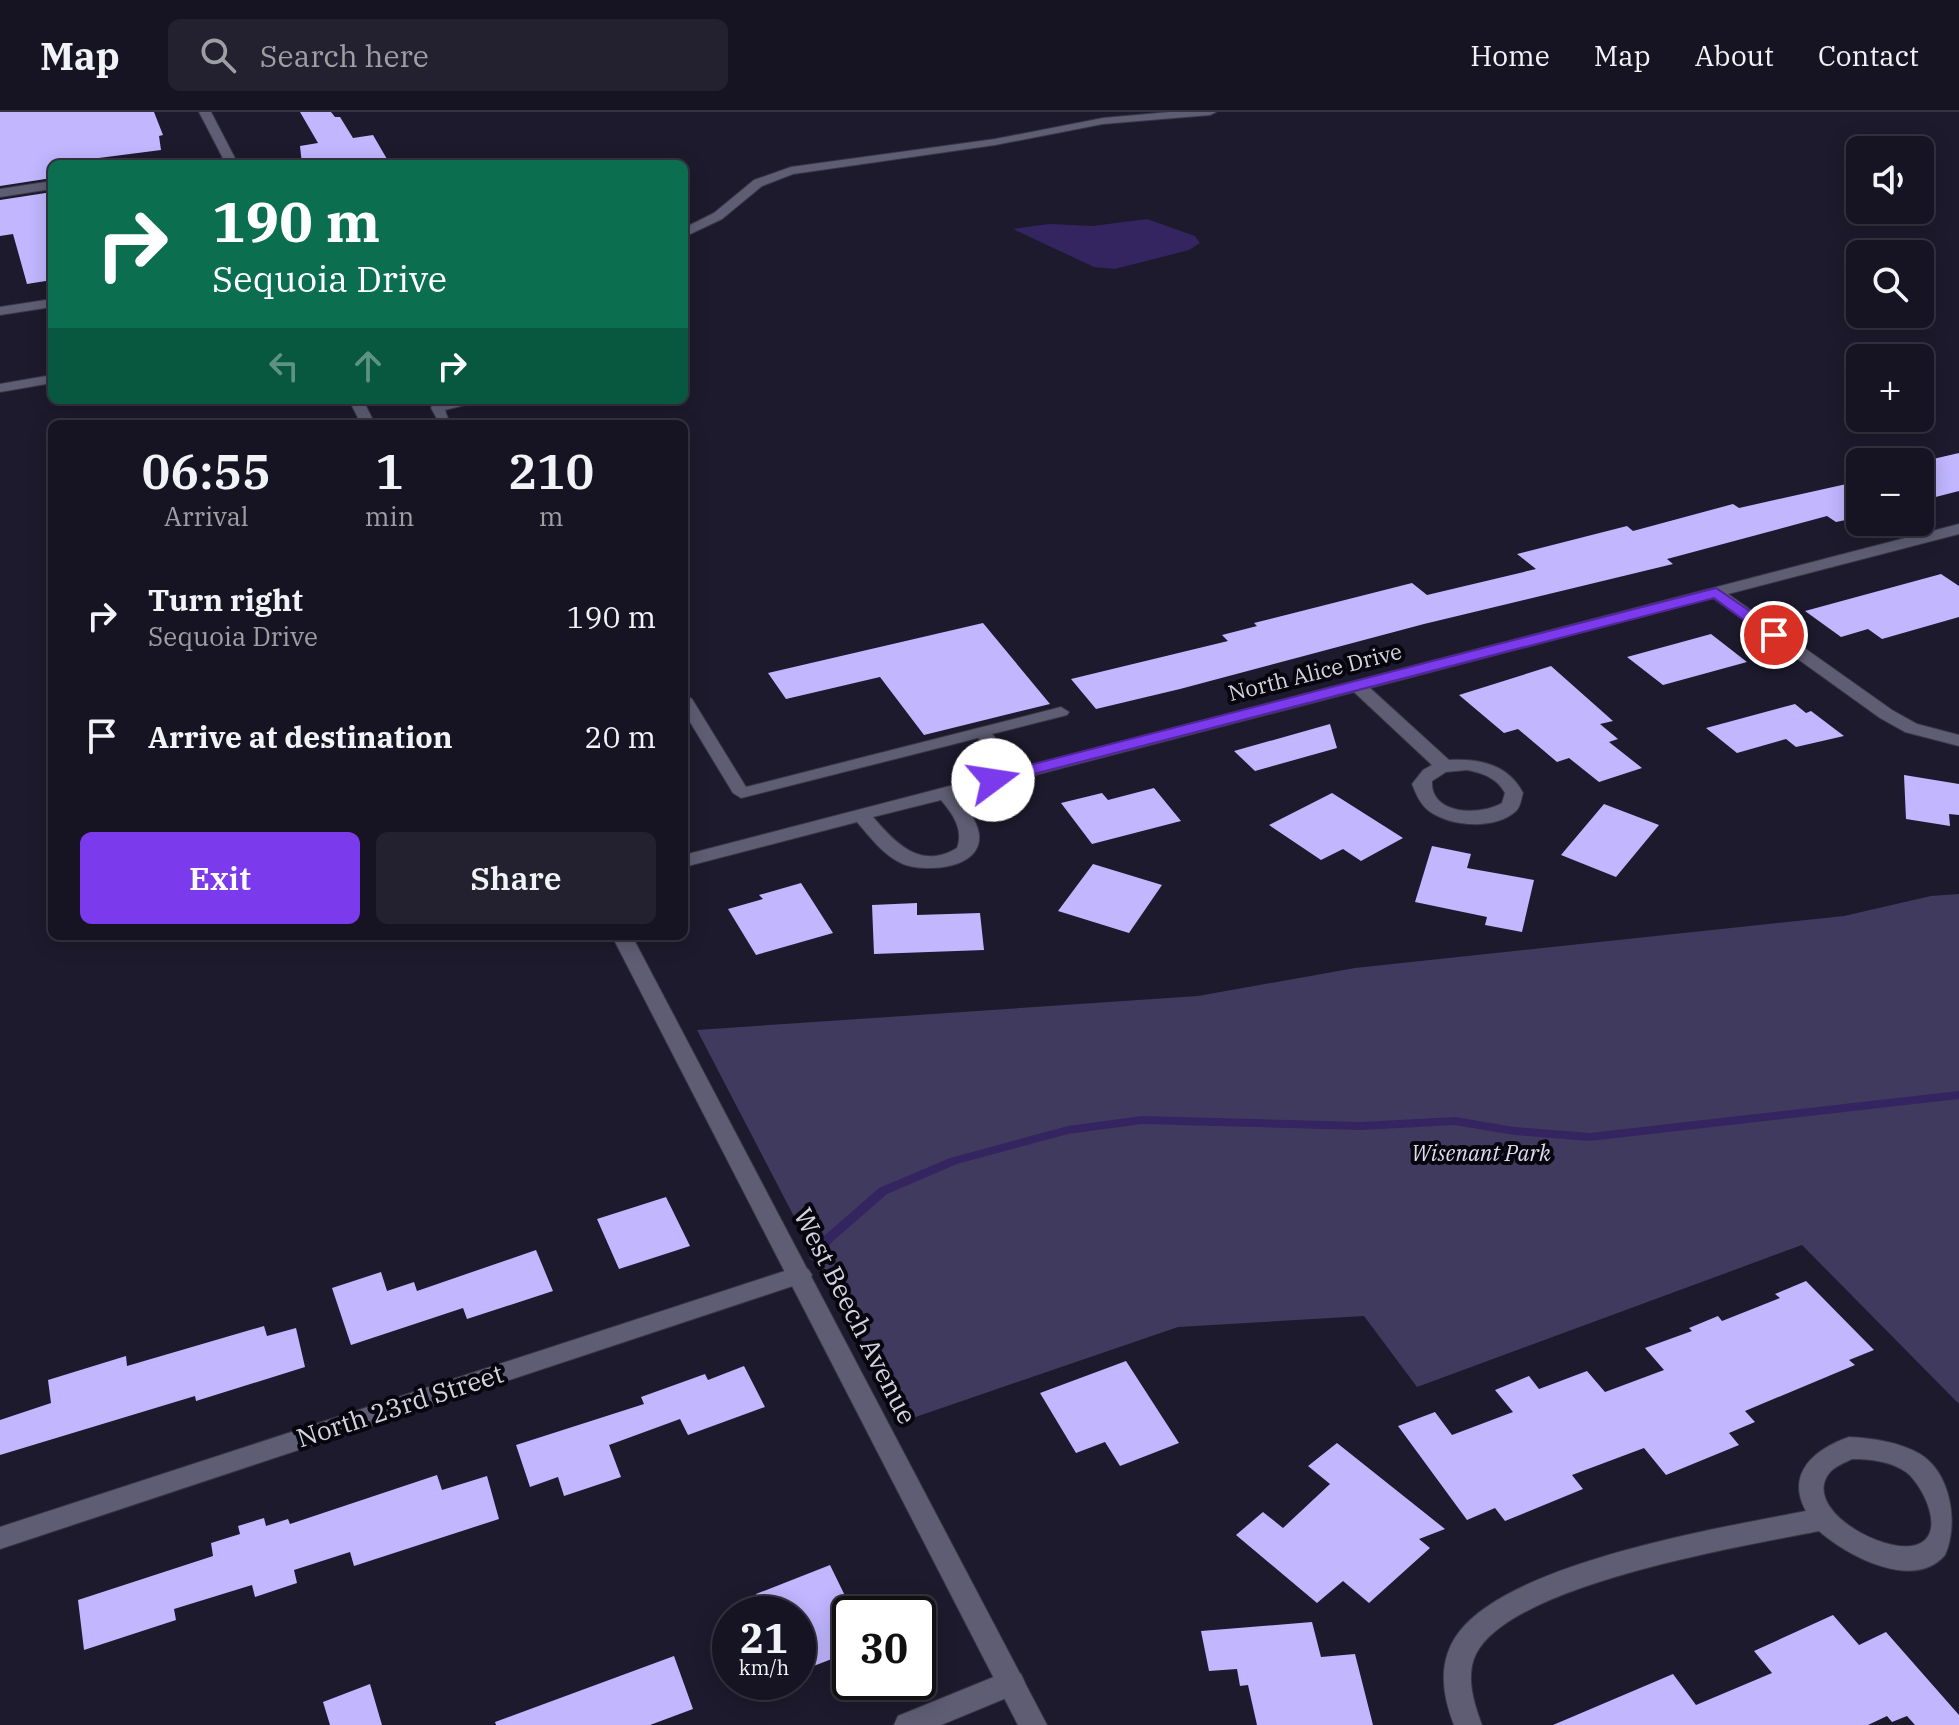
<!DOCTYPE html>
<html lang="en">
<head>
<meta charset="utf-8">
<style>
  body { margin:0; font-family:"IBM Plex Serif",serif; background:#23212f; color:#f1f3f6; height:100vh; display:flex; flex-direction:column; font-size:30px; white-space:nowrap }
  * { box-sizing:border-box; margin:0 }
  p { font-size:26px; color:#9e9ea5 }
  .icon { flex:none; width:44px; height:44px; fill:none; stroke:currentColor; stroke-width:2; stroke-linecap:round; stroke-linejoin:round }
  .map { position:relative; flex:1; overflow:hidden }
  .panel { position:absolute; left:48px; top:308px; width:640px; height:520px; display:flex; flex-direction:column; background:#161422; border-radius:12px; box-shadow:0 4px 20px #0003,0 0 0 2px #353340 }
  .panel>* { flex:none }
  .banner { position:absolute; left:48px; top:48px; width:640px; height:244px; border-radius:12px; box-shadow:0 4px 20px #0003,0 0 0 2px #353340; background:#0b6e4f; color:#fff; overflow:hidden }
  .buttons { position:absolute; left:1846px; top:24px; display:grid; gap:16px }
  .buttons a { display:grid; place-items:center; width:88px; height:88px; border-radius:12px; background:#161422; box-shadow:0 4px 20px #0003,0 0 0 2px #353340; font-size:40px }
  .speed { position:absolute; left:712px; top:1484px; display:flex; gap:16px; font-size:40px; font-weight:700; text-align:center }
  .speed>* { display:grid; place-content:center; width:104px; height:104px; border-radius:50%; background:#161422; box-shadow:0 4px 20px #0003,0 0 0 2px #353340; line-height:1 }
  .speed small { font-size:20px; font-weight:400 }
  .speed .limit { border:4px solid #111; border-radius:12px; background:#fff; color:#111 }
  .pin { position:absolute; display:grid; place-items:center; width:68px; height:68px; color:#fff; margin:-34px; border:4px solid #fff; border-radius:50%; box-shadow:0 2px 8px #0007 }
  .me { position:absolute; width:88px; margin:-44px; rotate:76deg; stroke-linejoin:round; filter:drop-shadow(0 0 6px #0008) }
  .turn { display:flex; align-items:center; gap:28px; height:168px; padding:0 32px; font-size:36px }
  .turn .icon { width:104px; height:104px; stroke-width:2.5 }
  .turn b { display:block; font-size:56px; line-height:68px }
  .lanes { display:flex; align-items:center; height:76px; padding:0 32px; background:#0003; justify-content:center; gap:40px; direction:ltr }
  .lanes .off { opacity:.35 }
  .eta { display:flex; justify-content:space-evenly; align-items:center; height:136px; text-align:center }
  .eta b { font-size:48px; font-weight:600; line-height:56px }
  .button { display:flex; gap:16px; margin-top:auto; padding:16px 32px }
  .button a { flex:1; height:92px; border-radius:12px; background:#7c3aed; color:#fff; font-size:32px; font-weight:600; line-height:92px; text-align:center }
  .button a+a { background:#23212f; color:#f1f3f6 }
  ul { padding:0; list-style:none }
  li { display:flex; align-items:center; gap:24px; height:120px; padding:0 32px }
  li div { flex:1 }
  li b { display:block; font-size:30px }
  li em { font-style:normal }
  header { display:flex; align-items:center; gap:48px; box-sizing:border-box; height:112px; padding:0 40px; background:#161422; border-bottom:2px solid #353340 }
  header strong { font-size:38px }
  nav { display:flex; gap:44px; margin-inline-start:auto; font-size:28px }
  .search { width:560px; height:72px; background:#23212f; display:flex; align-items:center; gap:20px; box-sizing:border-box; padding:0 28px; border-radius:12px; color:#9e9ea5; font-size:30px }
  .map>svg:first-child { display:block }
</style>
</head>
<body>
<header>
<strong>Map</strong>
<div class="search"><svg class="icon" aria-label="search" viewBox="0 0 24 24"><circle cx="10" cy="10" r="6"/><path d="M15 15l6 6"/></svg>Search here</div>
<nav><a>Home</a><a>Map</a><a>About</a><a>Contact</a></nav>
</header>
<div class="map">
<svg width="1959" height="1613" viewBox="0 0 1959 1613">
  <rect width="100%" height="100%" fill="#1d1a2d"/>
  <path fill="#403a5f" d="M1959 782V1292L1802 1133 1417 1275 1364 1204 1178 1215 901 1310 697 918 1198 884 1355 856 1844 804 1931 784Z"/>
  <path fill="#342561" d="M1147 107 1195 124 1200 131 1189 138 1115 157 1094 155 1013 117 1049 112 1093 114Z"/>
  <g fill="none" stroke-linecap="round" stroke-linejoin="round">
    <path fill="#342561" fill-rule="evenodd" d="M1959 979V987L1590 1029 1514 1023 1455 1013 1361 1018 1142 1012 1068 1022 957 1052 887 1082 832 1130 819 1148 815 1149 811 1148 809 1145 824 1124 879 1076 950 1046 1068 1014 1142 1004 1361 1010 1455 1005 1514 1015 1590 1021Z"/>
  </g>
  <path fill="#c1b6ff" d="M0 0H154L163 23 159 24 161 38 52 52V66L0 74Z
    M300 0H331L335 5H340L353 26 373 23 387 47 352 52H302L300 34 318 31Z
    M52 80V168L27 172 13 122 0 124V88Z
    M1959 341V379L1920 389V350Z
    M1860 369V405L1836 410 1827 404 1667 447 1673 452 1424 512 1180 577 1096 597 1071 567 1228 529 1222 523 1257 514 1254 511 1412 471 1427 483 1536 457 1517 442 1627 414 1633 419 1733 392 1739 396Z
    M1941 462 1959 474V505L1882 527 1868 517 1841 525 1805 499Z
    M983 511 1050 592 924 623 880 565 786 587 768 561Z
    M1711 522 1747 550 1663 573 1627 545Z
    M1551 554 1613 609 1600 612 1618 627 1609 630 1642 656 1599 670 1569 646 1557 650 1518 617 1504 621 1459 583Z
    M1795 592 1806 601 1811 599 1844 624 1796 635 1786 627 1737 641 1706 616Z
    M1330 612 1337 636 1255 659 1234 639Z
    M1904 663 1959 672V703L1949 702 1950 714 1906 707Z
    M1154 676 1181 709 1092 732 1061 691 1102 681 1108 688Z
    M1332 681 1403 726 1361 749 1343 737 1321 748 1269 713Z
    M1604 692 1659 713 1616 765 1561 743Z
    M1432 734 1471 742 1467 756 1534 768 1522 820 1485 813 1487 805 1415 790Z
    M1093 752 1162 773 1129 821 1058 799Z
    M801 771 833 821 756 843 728 797 763 787 759 783Z
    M917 791V803L980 801 984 838 874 842 872 793Z
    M666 1085 690 1134 619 1157 597 1107Z
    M536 1138 553 1179 467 1207 463 1196 351 1233 332 1176 381 1160 387 1179 414 1170 417 1179Z
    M1806 1169 1874 1238 1849 1248 1855 1253 1745 1299 1755 1310 1729 1321 1739 1333 1666 1363 1644 1336 1572 1363 1583 1377 1505 1409 1495 1396 1467 1408 1398 1314 1435 1300 1452 1323 1513 1300 1495 1278 1529 1264 1539 1277 1587 1259 1605 1280 1664 1258 1645 1236 1692 1219 1689 1216 1718 1204 1722 1209 1780 1186 1775 1182Z
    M264 1214 267 1224 296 1216 305 1255 196 1289 195 1284 0 1343V1308L51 1291 48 1268 126 1244 127 1254Z
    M1126 1249 1179 1331 1120 1354 1105 1330 1076 1341 1040 1281Z
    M744 1254 765 1295 688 1323 680 1307 609 1333 621 1365 564 1384 558 1365 530 1375 516 1333 644 1292 641 1285 705 1262 708 1268Z
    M1337 1331 1445 1417 1419 1427 1430 1436 1369 1491 1343 1469 1317 1491 1236 1423 1263 1400 1283 1416 1330 1372 1308 1354Z
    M437 1363 442 1378 487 1364 499 1407 354 1454 350 1440 294 1458 297 1471 255 1485 252 1473 174 1497 176 1508 84 1538 78 1488 213 1444 211 1431 240 1422 238 1414 264 1406 266 1414 288 1407 290 1412Z
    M830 1453 850 1494V1540L798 1560V1502H765L756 1482Z
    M1833 1503 1859 1533 1886 1520 1959 1603V1613H1915L1907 1604 1892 1610 1887 1604 1868 1613H1553L1673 1562 1696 1593 1772 1561 1754 1539Z
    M1312 1510 1321 1545 1355 1542 1373 1613H1257L1248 1573 1240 1574 1237 1557 1209 1559 1201 1519Z
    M674 1544 693 1597 650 1613H496L495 1610Z
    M370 1572 382 1613H330L323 1590Z"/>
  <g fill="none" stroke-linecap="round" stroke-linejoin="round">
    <defs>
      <path id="lane" d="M459 288H486L445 298 450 312H426L437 307 431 296 432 293Z
        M684 582 692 587 746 675 1061 595 1069 600 1067 603 992 622 1023 658 1025 662 1023 666H1011L978 626 741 686 733 681 684 600Z"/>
      <path id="street" d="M1170 0H1216L1210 3 1103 12 995 33 793 62 762 74 722 107 684 125V116L714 101 754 68 791 55 995 27 1103 6Z
        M230 45 236 48 234 50 194 52Z
        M52 69V77L0 85V77Z
        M52 187V195L0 203V195Z
        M1959 412V422L1728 482 1892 598 1917 612 1959 623V634L1905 620 1880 606 1713 486 1370 576 1449 648C1479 646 1509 653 1523 681 1521 687 1521 694 1516 699 1495 718 1451 715 1429 699 1420 692 1416 682 1412 672L1423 658 1432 653 1354 580 958 683C966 695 977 708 979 722 983 757 926 761 903 752 884 744 870 725 857 710L684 755V743ZM1467 658C1483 661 1497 666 1505 681L1502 691C1480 704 1430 703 1432 669L1446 660ZM941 688C953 702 964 718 957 736 921 758 896 732 873 705Z
        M800 1154 808 1157 812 1163 808 1169 0 1437V1415Z
        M1849 1325C1873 1326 1899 1330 1920 1342 1951 1361 1959 1412 1945 1443 1913 1480 1846 1443 1819 1419 1744 1434 1511 1472 1476 1542 1465 1564 1474 1592 1482 1613H1454C1442 1582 1437 1549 1459 1520 1513 1450 1719 1416 1806 1399 1785 1361 1815 1337 1849 1325ZM1852 1347C1871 1347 1890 1349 1906 1360 1923 1373 1948 1423 1916 1433 1883 1443 1798 1395 1831 1359 1836 1354 1846 1350 1852 1347Z
        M1011 1558 1021 1562 1025 1571 1021 1580 941 1613H894L898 1604Z"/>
      <path id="secondary" d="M199 0H211L238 52H226Z
        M52 263V271L0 280V272Z
        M349 288H363L375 312H361Z
        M612 824H632L1047 1613H1018Z"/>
    </defs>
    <use href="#lane" stroke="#393645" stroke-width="2"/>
    <use href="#street" stroke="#393645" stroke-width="2"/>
    <use href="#secondary" stroke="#393645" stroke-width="2"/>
    <use href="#lane" fill="#5f5d73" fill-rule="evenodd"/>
    <use href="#street" fill="#5f5d73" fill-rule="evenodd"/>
    <use href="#secondary" fill="#5f5d73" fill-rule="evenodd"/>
  </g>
  <path fill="#7c3aed" stroke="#51269a" stroke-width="2" d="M1716 476 1779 519V526H1768L1714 486 999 671 993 673 984 668 987 664Z"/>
  <g text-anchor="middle" stroke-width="8" stroke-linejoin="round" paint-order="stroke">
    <g font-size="22" fill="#d5d3e0" stroke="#07060e">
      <text transform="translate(1315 560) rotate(-14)" y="8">North Alice Drive</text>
    </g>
    <g font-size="22" font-style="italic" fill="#dddbef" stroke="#07060e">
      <text x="1481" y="1049">Wisenant Park</text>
    </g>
    <g font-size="26" fill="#d5d3e0" stroke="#07060e">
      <text transform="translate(855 1204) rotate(63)" y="9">West Beech Avenue</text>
      <text transform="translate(400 1294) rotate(-18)" y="9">North 23rd Street</text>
    </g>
  </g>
</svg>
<div class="buttons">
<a><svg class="icon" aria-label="sound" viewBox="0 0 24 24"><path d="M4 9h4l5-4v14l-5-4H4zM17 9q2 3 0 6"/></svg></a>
<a><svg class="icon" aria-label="search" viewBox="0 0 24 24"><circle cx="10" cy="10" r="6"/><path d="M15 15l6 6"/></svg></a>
<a>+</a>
<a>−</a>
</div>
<div class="speed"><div>21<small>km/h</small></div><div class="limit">30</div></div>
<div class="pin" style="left:1774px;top:523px;background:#d93025"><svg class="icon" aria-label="arrive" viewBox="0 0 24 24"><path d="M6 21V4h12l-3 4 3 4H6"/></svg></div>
<svg class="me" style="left:993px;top:668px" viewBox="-20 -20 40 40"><circle r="19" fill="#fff"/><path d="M0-13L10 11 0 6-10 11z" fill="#7c3aed"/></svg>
<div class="banner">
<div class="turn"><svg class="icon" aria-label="right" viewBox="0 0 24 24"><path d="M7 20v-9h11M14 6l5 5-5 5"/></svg><div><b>190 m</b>Sequoia Drive</div></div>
<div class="lanes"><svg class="icon off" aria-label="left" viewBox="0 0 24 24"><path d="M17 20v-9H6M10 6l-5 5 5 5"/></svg><svg class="icon off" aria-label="ahead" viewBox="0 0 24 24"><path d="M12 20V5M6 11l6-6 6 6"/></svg><svg class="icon" aria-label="right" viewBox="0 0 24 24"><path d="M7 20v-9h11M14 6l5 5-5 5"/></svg></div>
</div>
<section class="panel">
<div class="eta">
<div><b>06:55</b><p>Arrival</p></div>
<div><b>1</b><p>min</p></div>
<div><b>210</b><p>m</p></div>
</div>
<ul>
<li><svg class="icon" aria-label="right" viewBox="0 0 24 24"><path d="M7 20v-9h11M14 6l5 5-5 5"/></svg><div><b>Turn right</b><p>Sequoia Drive</p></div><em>190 m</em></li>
<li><svg class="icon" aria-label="arrive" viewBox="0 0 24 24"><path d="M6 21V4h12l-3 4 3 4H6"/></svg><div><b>Arrive at destination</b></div><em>20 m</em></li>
</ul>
<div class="button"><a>Exit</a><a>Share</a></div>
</section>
</div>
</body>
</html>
